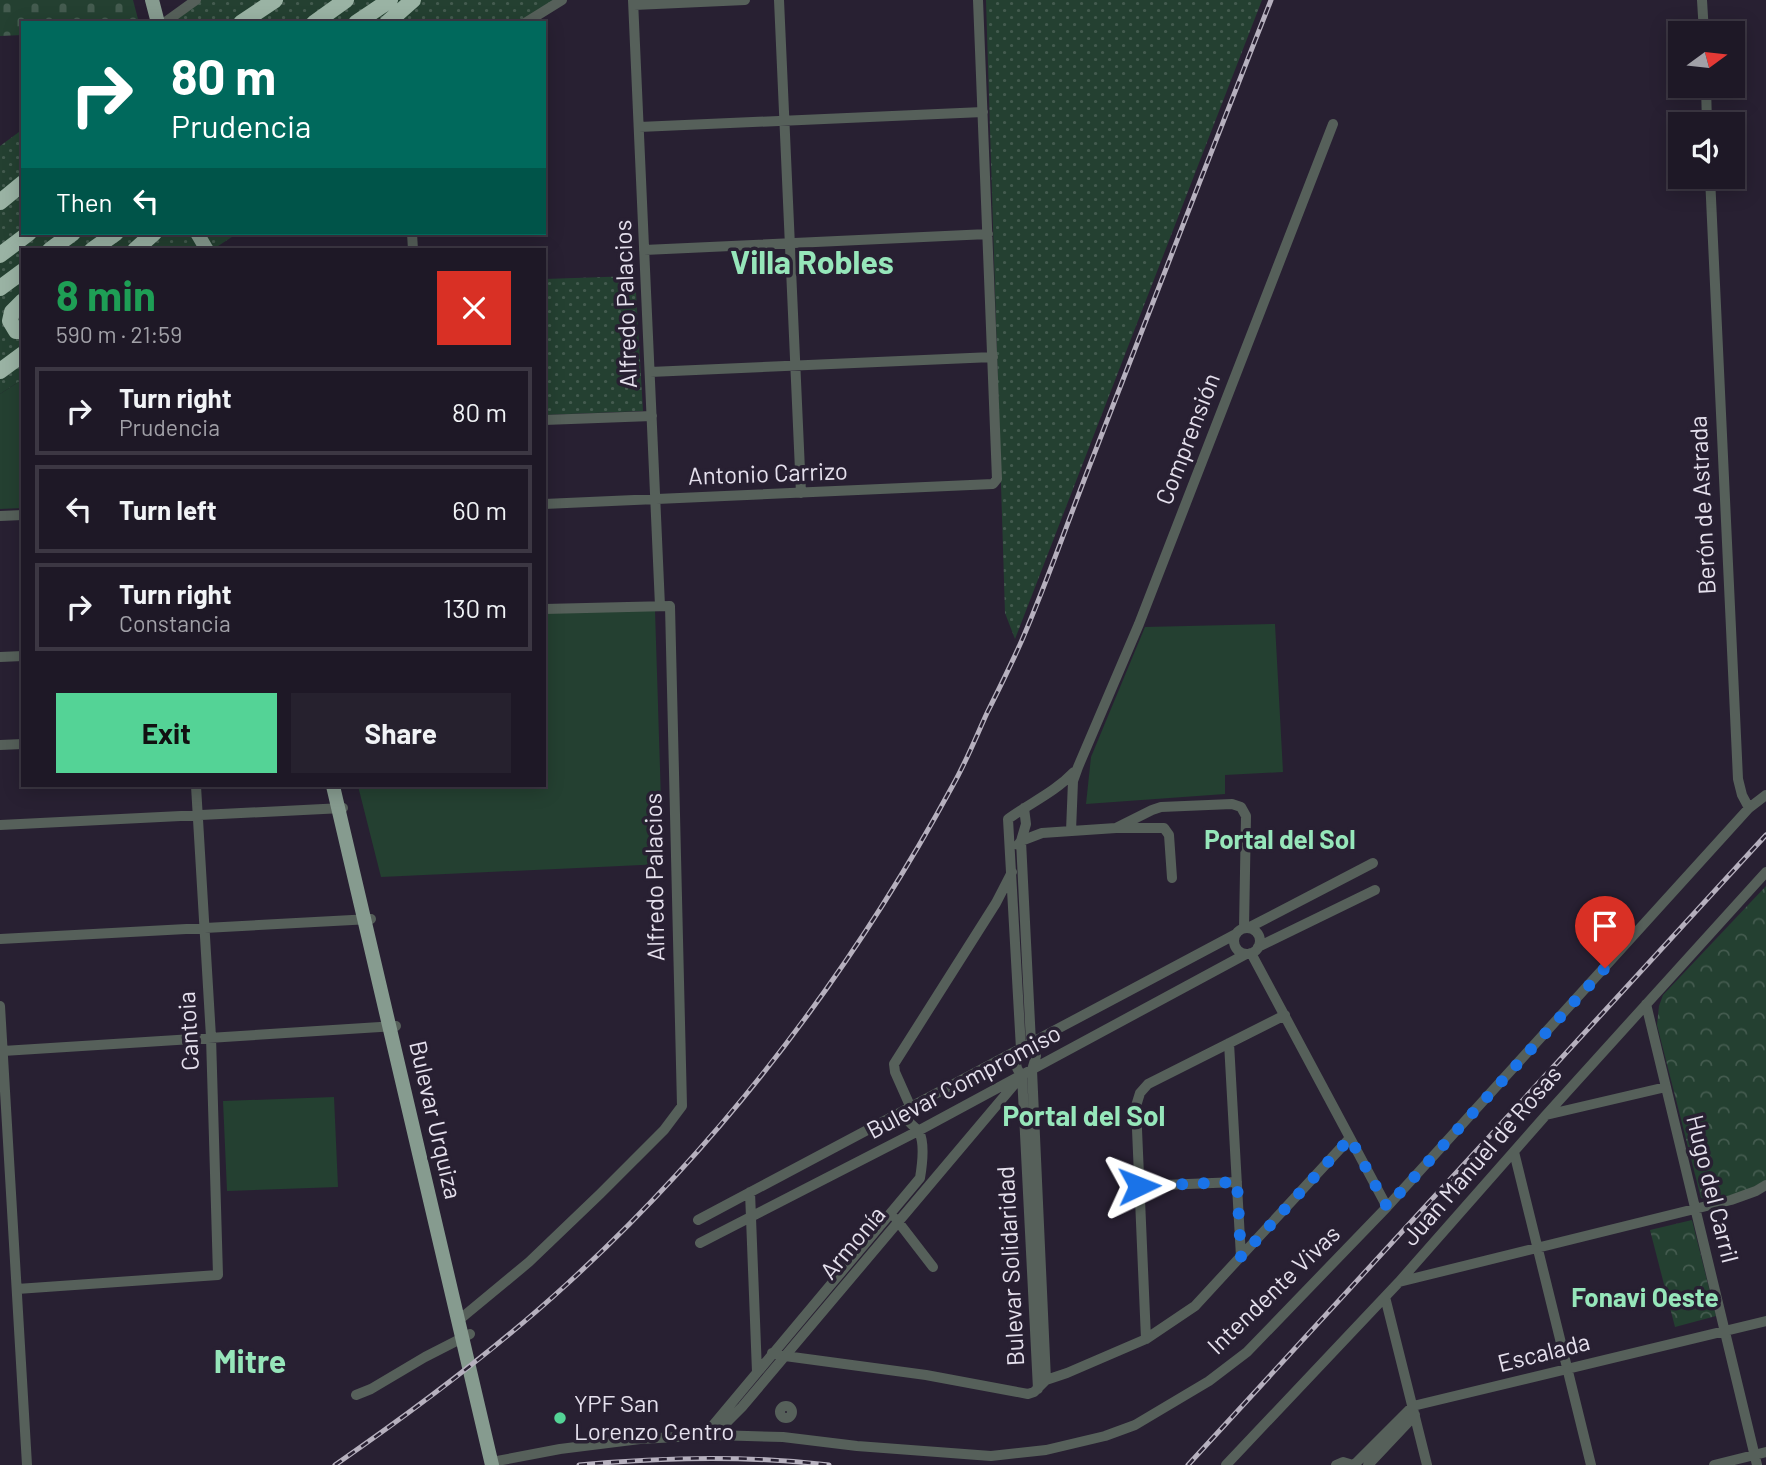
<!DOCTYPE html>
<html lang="en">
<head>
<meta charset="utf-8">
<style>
  body { margin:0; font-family:Barlow,sans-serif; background:#26212e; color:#f1f3f6; height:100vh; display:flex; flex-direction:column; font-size:26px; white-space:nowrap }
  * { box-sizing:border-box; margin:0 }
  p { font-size:23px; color:#a1a0a7 }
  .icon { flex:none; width:38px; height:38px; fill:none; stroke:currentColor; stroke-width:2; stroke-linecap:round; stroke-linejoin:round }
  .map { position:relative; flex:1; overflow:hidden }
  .details { position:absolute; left:21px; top:248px; width:525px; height:539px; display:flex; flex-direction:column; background:#1e1826; border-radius:0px; box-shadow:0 4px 18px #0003,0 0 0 2px #3c3743 }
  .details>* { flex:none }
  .banner { position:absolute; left:21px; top:21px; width:525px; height:214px; border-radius:0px; box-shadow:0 4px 18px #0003,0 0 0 2px #3c3743; background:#00695c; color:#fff; overflow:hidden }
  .needle { width:46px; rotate:75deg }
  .controls { position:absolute; left:1668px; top:21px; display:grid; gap:14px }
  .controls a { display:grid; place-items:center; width:77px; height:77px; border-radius:0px; background:#1e1826; box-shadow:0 4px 18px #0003,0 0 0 2px #3c3743; font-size:35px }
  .pin { position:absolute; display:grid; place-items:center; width:60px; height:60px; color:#fff; margin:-72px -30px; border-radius:50% 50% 50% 0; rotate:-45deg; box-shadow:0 0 7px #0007 }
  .pin .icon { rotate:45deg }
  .me { position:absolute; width:77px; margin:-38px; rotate:88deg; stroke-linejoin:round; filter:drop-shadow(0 0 5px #0008) }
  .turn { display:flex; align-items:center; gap:24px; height:147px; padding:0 35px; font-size:32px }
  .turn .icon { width:91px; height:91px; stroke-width:2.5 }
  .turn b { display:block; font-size:49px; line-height:60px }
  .then { display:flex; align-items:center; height:66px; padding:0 35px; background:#0003; gap:14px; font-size:26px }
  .round { display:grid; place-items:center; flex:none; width:74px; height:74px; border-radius:0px; background:#26212e }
  .overview { display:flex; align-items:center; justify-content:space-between; height:119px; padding:0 35px }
  h1 { font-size:42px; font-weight:700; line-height:52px; color:#1e9e55 }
  .cta { display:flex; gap:14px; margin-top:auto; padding:14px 35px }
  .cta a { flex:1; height:80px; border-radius:0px; background:#54d396; color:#111; font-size:28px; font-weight:700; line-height:80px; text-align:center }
  .cta a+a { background:#26212e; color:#f1f3f6 }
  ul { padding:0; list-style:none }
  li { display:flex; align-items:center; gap:21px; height:88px; margin:0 14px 10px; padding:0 21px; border:4px solid #3c3743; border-radius:0px }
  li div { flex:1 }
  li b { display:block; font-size:26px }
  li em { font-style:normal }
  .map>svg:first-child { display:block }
</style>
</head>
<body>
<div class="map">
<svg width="1766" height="1465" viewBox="0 0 1766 1465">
  <defs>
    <pattern id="grass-dots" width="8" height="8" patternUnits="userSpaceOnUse" patternTransform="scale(1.75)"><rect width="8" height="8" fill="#244031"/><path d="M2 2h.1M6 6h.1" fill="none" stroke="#445b4f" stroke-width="1.8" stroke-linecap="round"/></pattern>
    <pattern id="cemetery-stones" width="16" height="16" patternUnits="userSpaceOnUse" patternTransform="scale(1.75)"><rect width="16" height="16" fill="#244031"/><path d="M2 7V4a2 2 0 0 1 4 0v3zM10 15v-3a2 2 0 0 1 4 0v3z" fill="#445b4f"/></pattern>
    <pattern id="park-crowns" width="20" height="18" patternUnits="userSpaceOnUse" patternTransform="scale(1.75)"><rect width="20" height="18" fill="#244031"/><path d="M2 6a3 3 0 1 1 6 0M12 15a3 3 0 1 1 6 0" fill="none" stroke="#445b4f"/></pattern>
  </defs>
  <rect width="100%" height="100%" fill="#282032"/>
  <path fill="url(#grass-dots)" d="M196 0H562L525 23H164Z
    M986 0H1262L1015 639 1005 613Z
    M23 129V233H238L212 250H23V379L0 394V146Z
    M635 276 643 411 544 415V279Z"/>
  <path fill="url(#cemetery-stones)" d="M0 0H133L139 23H23V35L0 36Z"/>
  <path fill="url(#park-crowns)" d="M1766 886V1180C1748 1191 1722 1202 1701 1198L1657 1025 1659 1006 1663 995Z
    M1692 1220 1716 1316 1675 1327 1650 1230Z"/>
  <path fill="#244031" d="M23 379V508L0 509V394Z
    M655 610 663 864 381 877 358 786H544V613Z
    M1275 624 1283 772 1225 775V794L1086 804 1091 757 1145 627Z
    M334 1097 338 1187 227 1191 223 1101Z"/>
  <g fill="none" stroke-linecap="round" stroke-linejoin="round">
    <path stroke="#56605a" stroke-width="10" d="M633 0 660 606
      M779 0 801 493
      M1702 0 1704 33
      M634 5 745 0
      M164 23 196 0
      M525 23 562 0
      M1706 86 1707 124
      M639 127 983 112
      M1710 177 1738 779 1742 795 1749 808
      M412 233 413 250
      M644 250 988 234
      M650 372 993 357
      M544 420 652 416
      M544 504 993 484 997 479 978 0
      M0 516 23 515
      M0 657 23 656
      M0 745 23 744
      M1024 808 1026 824 1021 841 1031 1043 1036 1056 1032 1070 1046 1380
      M0 825 343 808
      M1116 828 1152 810 1161 807 1232 804 1241 807 1246 816 1244 928
      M1071 831 1073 781 1078 767 1139 624 1333 124
      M1018 845 1021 841 1042 833 1116 828H1164L1169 835 1172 878
      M1248 928 1373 863
      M1234 941a13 13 0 1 1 26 0a13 13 0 1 1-26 0Z
      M0 939 371 919
      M1258 947 1375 890
      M1251 953 1387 1207
      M1646 1004 1757 1465
      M0 1006 27 1465
      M1229 1043 1241 1257
      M3 1051 396 1026
      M1546 1115 1666 1087
      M1514 1152 1591 1465
      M1139 1186 1237 1182
      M750 1192 757 1372
      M896 1219 933 1267
      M698 1220 1236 934
      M700 1243 918 1131 1246 954
      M1399 1282 1731 1200 1756 1191 1766 1185
      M17 1289 218 1275 211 1037 196 786
      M1385 1297 1427 1465
      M459 1320 529 1262 600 1194 664 1130 682 1106 670 606 544 609
      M1146 1339 1136 1106 1140 1093 1148 1084 1285 1015
      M772 1353 785 1356 926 1375 1028 1394 1034 1392 1046 1380 1067 1373 1146 1339 1195 1306 1350 1138
      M1038 1389 1022 1075C1013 1067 1016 1059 1021 1049L1008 819C1030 803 1055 792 1074 772
      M356 1395 371 1389 425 1357 470 1334
      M780 1412a6 6 0 1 1 12 0a6 6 0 1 1-12 0Z
      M714 1435 742 1407 1018 1080
      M704 1436 920 1178C922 1166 925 1143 919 1132 912 1122 903 1124 911 1108L895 1072 894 1064 996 903 1012 872
      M492 1462 560 1449 640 1439 714 1435 783 1437 857 1446 991 1456 1046 1450 1105 1436 1135 1425 1209 1381 1247 1352 1387 1207 1749 808 1766 795
      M1226 1465 1399 1282 1546 1115 1766 872
      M1336 1465 1343 1462 1353 1465
      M1354 1465 1413 1406 1766 1321
      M1368 1465 1415 1415
      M1714 1465 1766 1452"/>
    <path stroke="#869b8f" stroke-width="14" d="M152 0 158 23
      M197 233 207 250
      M333 786 492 1465"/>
    <path stroke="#9ab3a4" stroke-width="16" d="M241 23 275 0
      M314 23 346 0
      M356 23 390 0
      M387 23 413 0
      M0 202 23 183
      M50 250 73 233
      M92 250 116 233
      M135 250 154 233
      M0 255 29 233
      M0 288 23 271
      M23 301 12 312 10 321 16 331H23
      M0 371 23 354"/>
    <defs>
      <path id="rail" d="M335 1465C416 1409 495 1350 567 1284 723 1141 852 971 953 785 966 762 976 737 987 713 999 689 1011 665 1022 640 1048 580 1069 518 1093 457 1152 305 1211 152 1271 0
        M579 1465C664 1457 745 1455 829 1465
        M1188 1465 1766 835"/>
    </defs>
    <use href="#rail" stroke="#b6b0be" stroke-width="5"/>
    <use href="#rail" stroke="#282032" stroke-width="2.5" stroke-dasharray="8" stroke-linecap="butt"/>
  </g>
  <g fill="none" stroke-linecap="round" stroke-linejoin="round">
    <path stroke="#1a73e8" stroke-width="12" stroke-dasharray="0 21.6" d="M1139 1186 1237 1182 1241 1257 1350 1138 1387 1207 1605 968"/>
  </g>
  <circle fill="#54d396" stroke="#282032" stroke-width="2.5" cx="560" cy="1418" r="7"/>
  <g text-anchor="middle" stroke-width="7" stroke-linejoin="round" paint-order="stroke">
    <g font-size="24" fill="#e5e0ed" stroke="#282032">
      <text transform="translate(626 304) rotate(-92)" y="8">Alfredo Palacios</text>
      <text transform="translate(1188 439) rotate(-69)" y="8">Comprensión</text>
      <text transform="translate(768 474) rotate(-2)" y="8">Antonio Carrizo</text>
      <text transform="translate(1703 505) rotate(-93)" y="8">Berón de Astrada</text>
      <text transform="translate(655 877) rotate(-91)" y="8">Alfredo Palacios</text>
      <text transform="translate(189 1031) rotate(-93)" y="8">Cantoia</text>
      <text transform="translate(964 1082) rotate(-28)" y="8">Bulevar Compromiso</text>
      <text transform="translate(435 1120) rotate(77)" y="8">Bulevar Urquiza</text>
      <text transform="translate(1482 1156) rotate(-49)" y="8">Juan Manuel de Rosas</text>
      <text transform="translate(1712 1189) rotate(76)" y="8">Hugo del Carril</text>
      <text transform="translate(853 1243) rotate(-50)" y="8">Armonía</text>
      <text transform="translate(1011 1266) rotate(-93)" y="8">Bulevar Solidaridad</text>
      <text transform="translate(1274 1290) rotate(-44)" y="8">Intendente Vivas</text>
      <text transform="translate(1544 1353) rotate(-14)" y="8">Escalada</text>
    </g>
    <g font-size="24" fill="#e5e0ed" stroke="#282032" text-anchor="start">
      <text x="574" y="1412">YPF San<tspan x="574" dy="28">Lorenzo Centro</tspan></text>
    </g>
    <g font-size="26" font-weight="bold" fill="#96e6ba" stroke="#282032">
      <text x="1280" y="849">Portal del Sol</text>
      <text x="1645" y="1307">Fonavi Oeste</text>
    </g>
    <g font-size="28" font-weight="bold" fill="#96e6ba" stroke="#282032">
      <text x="1084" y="1126">Portal del Sol</text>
    </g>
    <g font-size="32" font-weight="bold" fill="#96e6ba" stroke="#282032">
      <text x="812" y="274">Villa Robles</text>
      <text x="250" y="1373">Mitre</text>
    </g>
  </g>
</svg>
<div class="controls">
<a><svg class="needle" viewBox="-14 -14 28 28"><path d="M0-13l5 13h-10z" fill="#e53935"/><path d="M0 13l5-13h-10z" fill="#a1a0a7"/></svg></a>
<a><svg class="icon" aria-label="sound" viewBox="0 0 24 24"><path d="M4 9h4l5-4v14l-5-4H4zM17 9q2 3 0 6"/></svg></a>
</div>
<div class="pin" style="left:1605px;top:968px;background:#d93025"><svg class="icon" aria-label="arrive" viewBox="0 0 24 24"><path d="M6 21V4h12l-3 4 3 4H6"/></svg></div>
<svg class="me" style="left:1139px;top:1186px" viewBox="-20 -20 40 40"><path d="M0-17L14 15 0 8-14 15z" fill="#1a73e8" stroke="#fff" stroke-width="4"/></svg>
<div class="banner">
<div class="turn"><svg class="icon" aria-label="right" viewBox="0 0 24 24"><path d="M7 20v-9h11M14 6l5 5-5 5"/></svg><div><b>80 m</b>Prudencia</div></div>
<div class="then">Then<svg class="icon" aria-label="left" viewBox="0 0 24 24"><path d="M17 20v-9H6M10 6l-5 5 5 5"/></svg></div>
</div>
<section class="details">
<div class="overview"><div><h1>8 min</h1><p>590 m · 21:59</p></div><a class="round" style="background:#d93025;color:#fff"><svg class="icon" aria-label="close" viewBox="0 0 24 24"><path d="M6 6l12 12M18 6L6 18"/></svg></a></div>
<ul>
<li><svg class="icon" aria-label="right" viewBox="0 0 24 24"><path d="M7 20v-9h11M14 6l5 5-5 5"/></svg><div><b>Turn right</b><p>Prudencia</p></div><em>80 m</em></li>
<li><svg class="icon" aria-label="left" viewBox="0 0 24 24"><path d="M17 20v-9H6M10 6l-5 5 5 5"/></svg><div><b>Turn left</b></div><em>60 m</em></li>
<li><svg class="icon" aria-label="right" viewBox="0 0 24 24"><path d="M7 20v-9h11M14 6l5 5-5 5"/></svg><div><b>Turn right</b><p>Constancia</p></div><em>130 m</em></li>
</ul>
<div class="cta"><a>Exit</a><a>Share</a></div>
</section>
</div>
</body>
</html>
